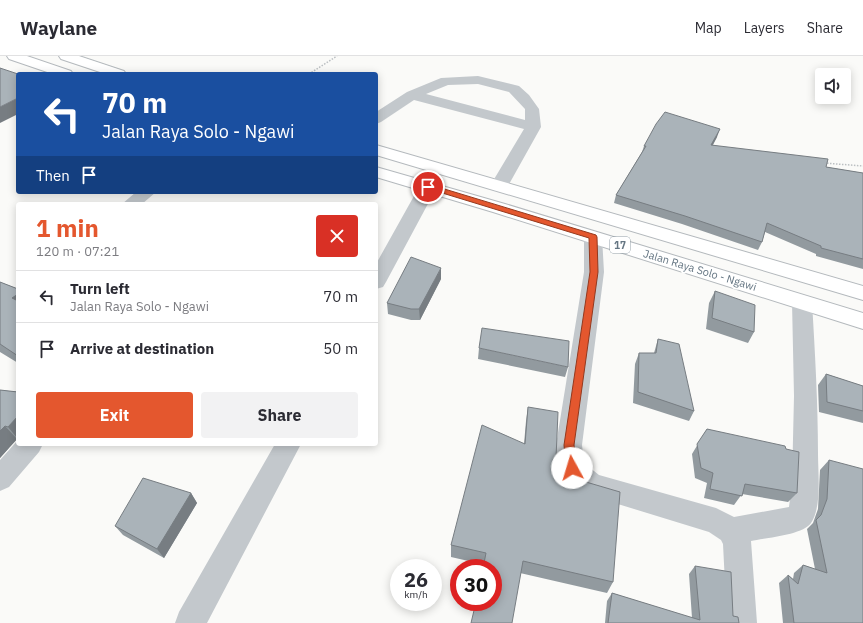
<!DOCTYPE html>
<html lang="en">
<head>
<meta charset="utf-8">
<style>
  body { margin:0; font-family:"IBM Plex Sans",sans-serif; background:#f2f2f3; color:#2b2b33; height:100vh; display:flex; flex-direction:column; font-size:15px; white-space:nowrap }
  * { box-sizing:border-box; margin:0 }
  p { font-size:13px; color:#7c7c81 }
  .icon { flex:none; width:22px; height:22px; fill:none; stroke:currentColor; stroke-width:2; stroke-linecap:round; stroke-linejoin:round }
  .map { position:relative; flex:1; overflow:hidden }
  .side { position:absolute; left:16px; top:146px; width:362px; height:244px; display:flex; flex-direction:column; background:#fff; border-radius:4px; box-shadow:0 2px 10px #0003 }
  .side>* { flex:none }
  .guide { position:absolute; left:16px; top:16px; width:362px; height:122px; border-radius:4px; box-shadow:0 2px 10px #0003; background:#1a4fa0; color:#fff; overflow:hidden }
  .tools { position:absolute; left:815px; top:12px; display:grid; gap:8px }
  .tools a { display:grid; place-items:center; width:36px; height:36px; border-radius:4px; background:#fff; box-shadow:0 2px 10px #0003; font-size:20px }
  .speed { position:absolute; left:390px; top:503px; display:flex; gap:8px; font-size:20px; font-weight:700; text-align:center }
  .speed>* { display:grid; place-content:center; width:52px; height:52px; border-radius:50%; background:#fff; box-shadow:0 2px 10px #0003; line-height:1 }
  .speed small { font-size:10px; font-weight:400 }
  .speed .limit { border:6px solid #d22; background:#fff; color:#111 }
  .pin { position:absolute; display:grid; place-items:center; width:34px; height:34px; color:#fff; margin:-17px; border:2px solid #fff; border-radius:50%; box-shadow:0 1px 4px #0007 }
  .me { position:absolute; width:44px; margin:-22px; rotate:354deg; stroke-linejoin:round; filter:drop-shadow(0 0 3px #0008) }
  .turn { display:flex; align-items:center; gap:14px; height:84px; padding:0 20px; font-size:18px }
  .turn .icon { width:52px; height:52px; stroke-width:2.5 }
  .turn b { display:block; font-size:28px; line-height:34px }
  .then { display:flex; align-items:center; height:38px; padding:0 20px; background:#0003; gap:8px; font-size:15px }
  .round { display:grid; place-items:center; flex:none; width:42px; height:42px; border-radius:4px; background:#f2f2f3 }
  .summary { display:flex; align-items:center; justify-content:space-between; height:68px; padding:0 20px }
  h1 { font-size:24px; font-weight:700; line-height:30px; color:#e4572e }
  .action { display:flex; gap:8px; margin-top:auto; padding:8px 20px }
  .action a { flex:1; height:46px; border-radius:4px; background:#e4572e; color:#fff; font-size:16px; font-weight:700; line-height:46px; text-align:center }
  .action a+a { background:#f2f2f3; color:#2b2b33 }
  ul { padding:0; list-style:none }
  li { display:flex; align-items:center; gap:12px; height:52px; padding:0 20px; border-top:1px solid #e1e1e2 }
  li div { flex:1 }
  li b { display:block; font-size:15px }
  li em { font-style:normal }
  header { display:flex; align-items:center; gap:24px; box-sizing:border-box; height:56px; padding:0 20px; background:#fff; border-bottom:1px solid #e1e1e2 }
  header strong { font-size:19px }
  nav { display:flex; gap:22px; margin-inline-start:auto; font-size:14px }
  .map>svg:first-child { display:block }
</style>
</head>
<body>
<header>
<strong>Waylane</strong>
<nav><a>Map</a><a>Layers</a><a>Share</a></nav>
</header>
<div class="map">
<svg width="863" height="567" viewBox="0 0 863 567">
  <rect width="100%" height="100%" fill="#fafaf8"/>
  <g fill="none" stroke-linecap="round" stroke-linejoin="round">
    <defs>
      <path id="highway" d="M7 0H27L71 15 73 18H53L9 3Z
        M59 0H79L124 15 126 18H106L61 3Z
        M376 89 863 230V244L376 99Z
        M376 111 505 148 863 257V273L493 156 376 121Z"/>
    </defs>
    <use href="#highway" stroke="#b4b9bd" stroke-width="2"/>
    <path stroke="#bbbfc2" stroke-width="1.5" stroke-dasharray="1.5 1.5" stroke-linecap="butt" d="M309 18 337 0
      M824 107 863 110"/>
    <path fill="#c3c8cc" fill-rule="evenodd" d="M478 20 519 30 529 39 539 53 541 71 508 130 505 134 499 135 493 134 490 130 524 73 414 44 381 66 376 68V56L407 36 441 22ZM478 28 509 36 525 53V64L426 38 448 29Z
      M428 126 434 127 437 131 386 226 383 231 376 233V208L419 131 422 127Z
      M136 136H156L142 148H122Z
      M593 175 600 177 602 181 604 216 582 389 584 407 599 419 716 452 734 461 789 451 792 426 794 340 792 246 795 241 802 239 809 241 812 246C815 297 818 347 818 398 818 417 822 451 811 467 803 479 765 482 751 485L757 567H727L723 488 721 484 709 476 582 437 563 420 559 412 556 389 584 216V181L586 177Z
      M18 384V388H43L39 396 9 431 0 435V404Z
      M275 388H301L207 567H175L179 556Z"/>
    <use href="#highway" fill="#fff" fill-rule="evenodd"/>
  </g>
  <path fill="#929a9f" d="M717 81 713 89 826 111 863 117V213L816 200V198L765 176 762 186 758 194 682 168 614 147 616 139 642 96 644 90Z
    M441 223 420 264H411L388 258 387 247Z
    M0 226 18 233V307L0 296Z
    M715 235 754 276 748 287 706 273 709 247Z
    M658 283 694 355 689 365 633 347 635 308 639 297H654Z
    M479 292 568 311 565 321 478 303Z
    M826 318 863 330V367L819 356 818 329Z
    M0 334 18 336V384L17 383 0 402Z
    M528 351 556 402 613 526 607 537 451 501V489L524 388 526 365Z
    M707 373 786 393 797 437 788 446 742 438 734 449 704 442 707 427 695 422 692 398Z
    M829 404 863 567H783L779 527 788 519 793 523 794 517 803 509 815 513 807 473 813 467 818 453 820 414Z
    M191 437 197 447 164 502 123 479 115 470Z
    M695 510 739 567H605L607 545 612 537 692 562 689 518Z"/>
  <path fill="#777d82" d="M18 42V58L0 67V51Z
    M720 73 717 81 708 97 711 89Z
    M441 212V223L420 264 419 253Z
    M18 238V251L12 242Z
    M18 360V383L8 371Z
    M5 370 17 383 0 402V375Z
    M191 437 197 447 164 502 157 493Z"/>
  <path fill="#aab3b9" stroke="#777d82" d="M0 12 18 18V42L0 51Z
    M665 56 720 73 711 89 828 103 826 111 863 117V203L821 192V190L767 167 762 186 685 160 616 139 646 90H644L656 68Z
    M411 201 441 212 419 253H411L387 247Z
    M0 226 18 233V238L12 242 18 245V300L0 288Z
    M715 235 755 249 754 276 712 262Z
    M482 272 569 285 568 311 479 292Z
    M658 283 679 288 694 355 638 336 639 297H656Z
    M826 318 863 330V355L827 346Z
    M0 334 18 336V360L8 371 5 370 0 375Z
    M528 351 558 356 556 402 565 406 586 426 620 436 613 526 523 505 512 567H471L476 546H493V512H483L486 497 451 489 482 369 525 388Z
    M707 373 785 390 786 393 799 396 797 437 745 428 742 440 710 433 713 417 701 412 697 388Z
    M829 404 863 413V567H794L788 519 798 528 803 509 827 517 816 464 821 459 827 443Z
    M143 422 191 437 157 493 115 470Z
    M695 510 731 516 733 560 738 561 739 567H608L612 537 700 564Z"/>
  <path fill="#e4572e" stroke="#94391e" d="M428 128 596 179 597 181 598 216 574 389 577 412 575 416 572 417 568 416 566 412 564 389 590 216 589 182 426 132 425 131Z"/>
  <g text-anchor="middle" stroke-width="4" stroke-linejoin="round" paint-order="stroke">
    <rect fill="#fff" stroke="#939fa8" stroke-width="1" x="610" y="181" width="20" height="16" rx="3"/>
    <g font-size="10" font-weight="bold" fill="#657683">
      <text x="620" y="193">17</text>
    </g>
    <g font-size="11" fill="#657683" stroke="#fff">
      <text transform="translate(700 214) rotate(17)" y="4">Jalan Raya Solo - Ngawi</text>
    </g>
  </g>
</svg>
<div class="tools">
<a><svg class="icon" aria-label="sound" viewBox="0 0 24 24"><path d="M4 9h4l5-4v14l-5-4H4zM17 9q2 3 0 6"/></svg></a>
</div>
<div class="speed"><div>26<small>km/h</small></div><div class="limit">30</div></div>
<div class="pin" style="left:428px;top:131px;background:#d93025"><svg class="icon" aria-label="arrive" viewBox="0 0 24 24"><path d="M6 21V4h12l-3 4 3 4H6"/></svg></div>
<svg class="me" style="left:572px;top:412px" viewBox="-20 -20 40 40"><circle r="19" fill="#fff"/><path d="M0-13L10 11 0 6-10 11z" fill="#e4572e"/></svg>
<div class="guide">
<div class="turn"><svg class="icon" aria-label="left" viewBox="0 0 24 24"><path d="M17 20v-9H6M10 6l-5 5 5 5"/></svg><div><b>70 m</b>Jalan Raya Solo - Ngawi</div></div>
<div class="then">Then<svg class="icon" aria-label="arrive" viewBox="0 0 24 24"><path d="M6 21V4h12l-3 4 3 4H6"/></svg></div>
</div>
<section class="side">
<div class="summary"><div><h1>1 min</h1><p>120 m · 07:21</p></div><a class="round" style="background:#d93025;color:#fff"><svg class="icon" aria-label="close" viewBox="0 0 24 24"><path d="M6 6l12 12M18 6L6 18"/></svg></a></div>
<ul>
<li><svg class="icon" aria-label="left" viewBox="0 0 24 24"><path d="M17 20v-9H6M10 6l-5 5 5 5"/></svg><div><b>Turn left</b><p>Jalan Raya Solo - Ngawi</p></div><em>70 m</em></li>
<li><svg class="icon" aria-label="arrive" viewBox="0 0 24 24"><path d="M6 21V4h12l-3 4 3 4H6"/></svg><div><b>Arrive at destination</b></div><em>50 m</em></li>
</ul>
<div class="action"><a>Exit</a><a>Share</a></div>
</section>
</div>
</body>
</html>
